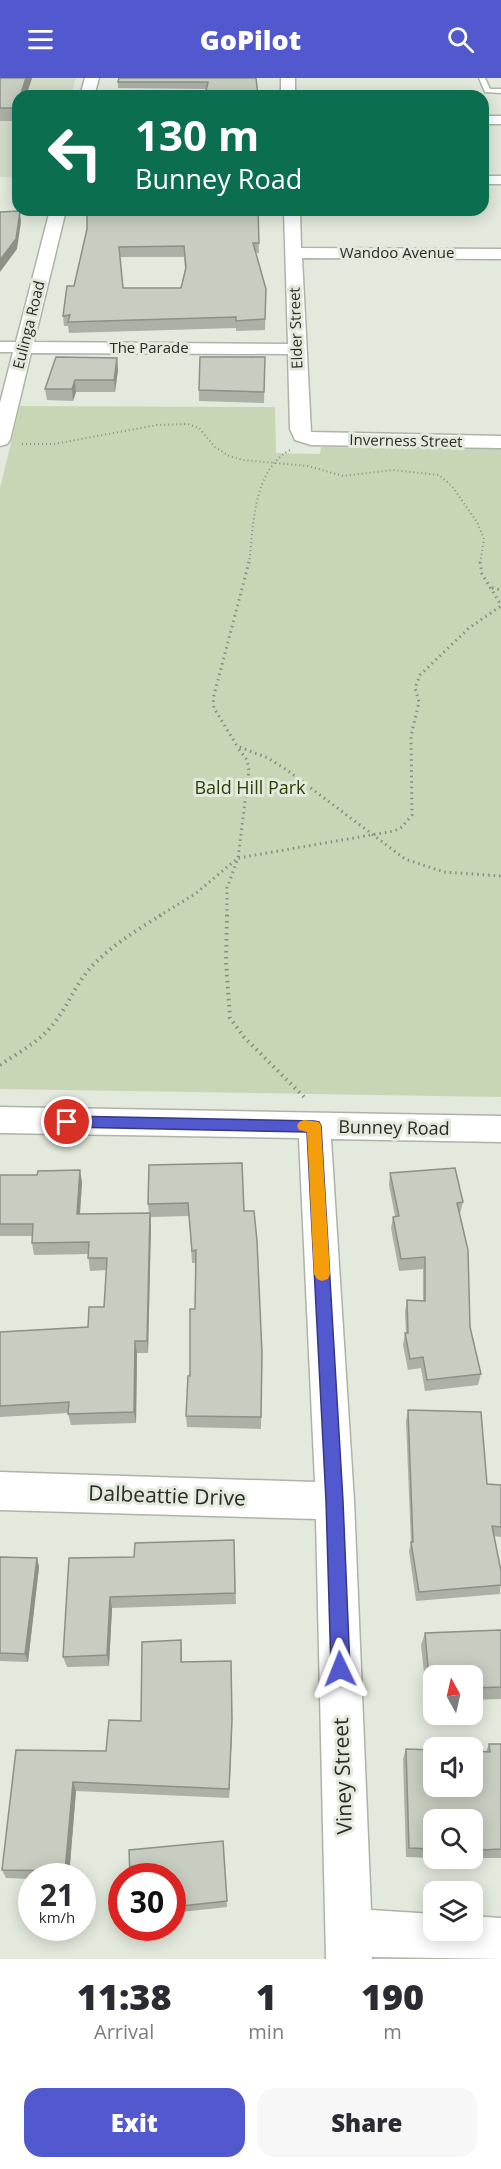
<!DOCTYPE html>
<html lang="en">
<head>
<meta charset="utf-8">
<style>
  body { margin:0; font-family:"Open Sans",sans-serif; background:#f7f7f7; color:#2b2b33; height:100vh; display:flex; flex-direction:column; font-size:22px; white-space:nowrap }
  * { box-sizing:border-box; margin:0 }
  p { font-size:20px; color:#7c7c81 }
  .icon { flex:none; width:33px; height:33px; fill:none; stroke:currentColor; stroke-width:2; stroke-linecap:round; stroke-linejoin:round }
  .map { position:relative; height:1881px; overflow:hidden }
  .details { display:flex; flex-direction:column; background:#fff; flex:1 }
  .details>* { flex:none }
  .banner { position:absolute; left:12px; top:12px; width:477px; height:126px; border-radius:18px; box-shadow:0 3px 15px #0003; background:#0b6e4f; color:#fff; overflow:hidden }
  .needle { width:39px; rotate:352deg }
  .fabs { position:absolute; left:423px; top:1587px; display:grid; gap:12px }
  .fabs a { display:grid; place-items:center; width:60px; height:60px; border-radius:12px; background:#fff; box-shadow:0 3px 15px #0003; font-size:30px }
  .speed { position:absolute; left:18px; top:1785px; display:flex; gap:12px; font-size:30px; font-weight:700; text-align:center }
  .speed>* { display:grid; place-content:center; width:78px; height:78px; border-radius:50%; background:#fff; box-shadow:0 3px 15px #0003; line-height:1 }
  .speed small { font-size:15px; font-weight:400 }
  .speed .limit { border:9px solid #d22; background:#fff; color:#111 }
  .pin { position:absolute; display:grid; place-items:center; width:51px; height:51px; color:#fff; margin:-26px; border:3px solid #fff; border-radius:50%; box-shadow:0 2px 6px #0007 }
  .me { position:absolute; width:66px; margin:-33px; rotate:358deg; stroke-linejoin:round; filter:drop-shadow(0 0 4px #0008) }
  .turn { display:flex; align-items:center; gap:21px; height:126px; padding:0 24px; font-size:27px }
  .turn .icon { width:78px; height:78px; stroke-width:2.5 }
  .turn b { display:block; font-size:42px; line-height:51px }
  .eta { display:flex; justify-content:space-evenly; align-items:center; height:102px; text-align:center }
  .eta b { font-size:36px; font-weight:800; line-height:42px }
  .cta { display:flex; gap:12px; margin-top:auto; padding:12px 24px }
  .cta a { flex:1; height:69px; border-radius:18px; background:#5258ce; color:#fff; font-size:24px; font-weight:800; line-height:69px; text-align:center }
  .cta a+a { background:#f7f7f7; color:#2b2b33 }
  header { display:flex; justify-content:space-between; align-items:center; height:78px; padding:0 24px; background:#5258ce; color:#fff; font-size:27px; font-weight:800 }
  .map>svg:first-child { display:block }
</style>
</head>
<body>
<header><svg class="icon" aria-label="menu" viewBox="0 0 24 24"><path d="M4 6h16M4 12h16M4 18h16"/></svg>GoPilot<svg class="icon" aria-label="search" viewBox="0 0 24 24"><circle cx="10" cy="10" r="6"/><path d="M15 15l6 6"/></svg></header>
<div class="map">
<svg width="501" height="1881" viewBox="0 0 501 1881">
  <rect width="100%" height="100%" fill="#e3e9dc"/>
  <path fill="#d4dcc9" d="M0 0H76L71 18H18V99H0Z"/>
  <path fill="#c8d6b5" d="M183 13 182 18H102L103 14Z
    M20 328 275 329 276 375 320 376 321 369 501 371V1019L0 1011V410Z"/>
  <g fill="none" stroke-linecap="round" stroke-linejoin="round">
    <defs>
      <path id="service" d="M479 0H485L490 11H501V15L485 14Z"/>
      <path id="minor" d="M85 0H99L94 18H80Z
        M281 0H295V18H281Z
        M483 38H501V46H483Z
        M483 98H501V106H483Z
        M50 132H66L34 264 288 266 284 132H300L301 170 501 171V181L302 180 311 354 501 358V370L311 367 295 362 290 351 288 276 31 275 10 362 7 366 0 368V325L13 274H0V264H16Z
        M0 1029 501 1038V1064L331 1061 354 1423 371 1832 434 1836V1852H472V1838L501 1840V1881L372 1879V1881H326L316 1441 0 1432V1394L315 1404 299 1060 0 1055Z"/>
    </defs>
    <use href="#service" stroke="#aeb3a8" stroke-width="3"/>
    <use href="#minor" stroke="#aeb3a8" stroke-width="3"/>
    <path stroke="#898d84" stroke-width="2" stroke-dasharray="1 3" stroke-linecap="butt" d="M22 366H54L157 347 188 346 199 350 215 369 229 378 243 382 308 388 343 398 393 392 439 397 452 408 477 444 484 461 480 485
      M249 485C254 448 252 393 290 372"/>
    <path stroke="#898d84" stroke-width="3" stroke-dasharray="1.5 4" stroke-linecap="butt" d="M249 484 213 621 214 630 237 668 268 680 287 692 405 781 444 794 501 798
      M480 484 482 496 501 527
      M492 510 501 512
      M159 838 195 816 238 780 249 692 247 682 237 669
      M227 838V810L238 780 394 753 402 749 412 737 411 658 419 624 415 610 420 597 469 550 501 528"/>
    <path stroke="#898d84" stroke-width="4" stroke-dasharray="1.5 4.5" stroke-linecap="butt" d="M227 837 226 884 230 940 244 959 306 1021
      M0 987C19 974 41 963 55 944 69 926 77 903 94 886 114 866 137 852 161 837"/>
    <use href="#service" fill="#fff" fill-rule="evenodd"/>
    <use href="#minor" fill="#fff" fill-rule="evenodd"/>
  </g>
  <path fill="#acb0a6" fill-rule="evenodd" d="M0 0H32L26 18H18V41L17 43H0Z
    M256 0 206 11 118 10V4Z
    M106 132H258L259 175H256L266 211 265 252 236 253V250L69 255 68 248H64L63 238 74 208 109 135ZM120 179H184L185 191 181 210H123Z
    M265 279 264 325 199 323V312Z
    M117 280 118 292 115 314H76L73 323 47 322 45 311Z
    M149 1087 244 1133 262 1275 261 1351 187 1349 186 1338 190 1298 195 1231 196 1185H192L189 1138 151 1139V1148L148 1275H137L136 1345 71 1347 68 1335 0 1339V1254L88 1249 104 1229 107 1192 90 1193 88 1176 34 1177 32 1165V1158H0V1097L82 1104 80 1136 149 1135 148 1126Z
    M390 1095 463 1124 460 1136H459L470 1249 481 1296 478 1307 425 1313 421 1290 408 1292 403 1267 405 1255H406L405 1234 407 1222 423 1223V1191L399 1193 391 1150 393 1139 395 1138 389 1107Z
    M408 1332 487 1406 501 1407V1459L494 1458 501 1493 500 1516 416 1523 409 1473 411 1464 406 1343Z
    M234 1462 236 1526 112 1530 109 1588 67 1589 63 1579 134 1479Z
    M0 1479 37 1480 39 1489 28 1584 0 1583Z
    M501 1552V1621L472 1622V1598H434V1623H427L421 1567 425 1555Z
    M181 1562 182 1584 232 1652 229 1720 76 1713 69 1798H32V1801L6 1800 2 1792 16 1672 106 1673 141 1643Z
    M489 1666H501V1780H478L477 1782 440 1780H472V1742H434V1780L406 1779 403 1681 406 1671 486 1674Z
    M223 1763 227 1829 172 1835V1798Z"/>
  <path fill="#8c9087" d="M26 0H32L26 18H20Z
    M18 24V41L17 43 16 30Z
    M20 133 21 144 17 171 0 194V182Z
    M117 280 118 292 115 314 114 302Z
    M75 302 76 314 73 323 72 311Z
    M80 1092 82 1104 79 1149 77 1136Z
    M150 1135 151 1148 148 1275 147 1263Z
    M135 1263 137 1275 136 1345 134 1334Z
    M37 1480 39 1489 28 1584 25 1576Z
    M110 1519 112 1530 109 1588 107 1577Z
    M181 1562 182 1573V1595L181 1584Z
    M231 1583 232 1652 229 1720V1711Z
    M73 1704 76 1713 69 1798H67L65 1793Z"/>
  <path fill="#c8cdc1" stroke="#8c9087" stroke-width="1.5" fill-rule="evenodd" d="M0 0H26L20 18H18V24L16 30H0Z
    M119 0H256L258 18H205L208 4H118Z
    M114 132H258L259 165H253L266 211 265 241 236 243V239L68 244 70 237 63 238 67 208H74L87 151V136L117 135ZM184 168 186 190 181 210H123L119 169Z
    M20 133 16 161 0 182V134Z
    M56 279 117 280 114 302H75L72 311H45Z
    M200 279H265L264 314 199 312Z
    M242 1085 244 1133H254L257 1163 262 1275 261 1339 186 1338 188 1298H190V1231H195L196 1172 192 1173 188 1125 148 1126 149 1087Z
    M455 1090 463 1124 457 1125 468 1172 470 1249 481 1296 427 1302 423 1279 410 1281 405 1255H408L407 1222 425 1223V1179L401 1181 393 1139 399 1138 390 1095Z
    M80 1092 77 1136 150 1135 147 1263H135L134 1334 68 1336 69 1324 0 1328V1254L88 1249 89 1229H104L107 1180H88L89 1164 32 1165 33 1146H0V1097H37L38 1093Z
    M408 1332 481 1334 487 1406 501 1407V1449L492 1448 501 1493V1507L419 1514 411 1464H413Z
    M234 1462 235 1515 110 1519 107 1577 63 1579 69 1480 134 1479 135 1465Z
    M0 1479 37 1480 25 1576 0 1575Z
    M501 1552V1609L472 1610V1598H434V1612H430L425 1555Z
    M181 1562V1584L231 1583 232 1642 229 1711 73 1704 65 1793 2 1792 16 1672 106 1673 109 1642 141 1643 142 1564Z
    M489 1666H501V1771L482 1772V1774L472 1773V1742H434V1771L409 1770 406 1671 434 1672V1708H472V1673L490 1674Z
    M223 1763 227 1823 172 1829V1798H130L129 1772Z"/>
  <path fill="#5258ce" stroke="#353986" stroke-width="1.5" d="M67 1038 314 1043 319 1044 321 1048 343 1423 350 1591 347 1597 340 1600 333 1597 331 1591 326 1423 307 1054 67 1049 62 1048 60 1044 62 1039Z"/>
  <path fill="#f59e0b" d="M304 1042 319 1044 321 1048 330 1196 328 1201 322 1203 317 1201 314 1196 307 1054 299 1052 297 1048 299 1044Z"/>
  <g text-anchor="middle" stroke-width="6" stroke-linejoin="round" paint-order="stroke">
    <g font-size="15" fill="#2a2c27" stroke="#e3e9dc">
      <text x="397" y="180">Wandoo Avenue</text>
      <text transform="translate(29 247) rotate(-76)" y="5">Eulinga Road</text>
      <text transform="translate(296 250) rotate(-92)" y="5">Elder Street</text>
      <text x="149" y="275">The Parade</text>
      <text transform="translate(406 363) rotate(1)" y="5">Inverness Street</text>
    </g>
    <g font-size="18" fill="#2c3f04" stroke="#e3e9dc">
      <text x="250" y="716">Bald Hill Park</text>
    </g>
    <g font-size="18" fill="#2a2c27" stroke="#e3e9dc">
      <text transform="translate(394 1050) rotate(1)" y="6">Bunney Road</text>
    </g>
    <g font-size="21" fill="#2a2c27" stroke="#e3e9dc">
      <text transform="translate(167 1418) rotate(2)" y="7">Dalbeattie Drive</text>
      <text transform="translate(343 1698) rotate(-92)" y="7">Viney Street</text>
    </g>
  </g>
</svg>
<div class="fabs">
<a><svg class="needle" viewBox="-14 -14 28 28"><path d="M0-13l5 13h-10z" fill="#e53935"/><path d="M0 13l5-13h-10z" fill="#7c7c81"/></svg></a>
<a><svg class="icon" aria-label="sound" viewBox="0 0 24 24"><path d="M4 9h4l5-4v14l-5-4H4zM17 9q2 3 0 6"/></svg></a>
<a><svg class="icon" aria-label="search" viewBox="0 0 24 24"><circle cx="10" cy="10" r="6"/><path d="M15 15l6 6"/></svg></a>
<a><svg class="icon" aria-label="layers" viewBox="0 0 24 24"><path d="M12 4l9 5-9 5-9-5zM3 14l9 5 9-5"/></svg></a>
</div>
<div class="speed"><div>21<small>km/h</small></div><div class="limit">30</div></div>
<div class="pin" style="left:67px;top:1044px;background:#d93025"><svg class="icon" aria-label="arrive" viewBox="0 0 24 24"><path d="M6 21V4h12l-3 4 3 4H6"/></svg></div>
<svg class="me" style="left:340px;top:1591px" viewBox="-20 -20 40 40"><path d="M0-17L14 15 0 8-14 15z" fill="#5258ce" stroke="#fff" stroke-width="4"/></svg>
<div class="banner">
<div class="turn"><svg class="icon" aria-label="left" viewBox="0 0 24 24"><path d="M17 20v-9H6M10 6l-5 5 5 5"/></svg><div><b>130 m</b>Bunney Road</div></div>
</div>
</div>
<section class="details">
<div class="eta">
<div><b>11:38</b><p>Arrival</p></div>
<div><b>1</b><p>min</p></div>
<div><b>190</b><p>m</p></div>
</div>
<div class="cta"><a>Exit</a><a>Share</a></div>
</section>
</body>
</html>
